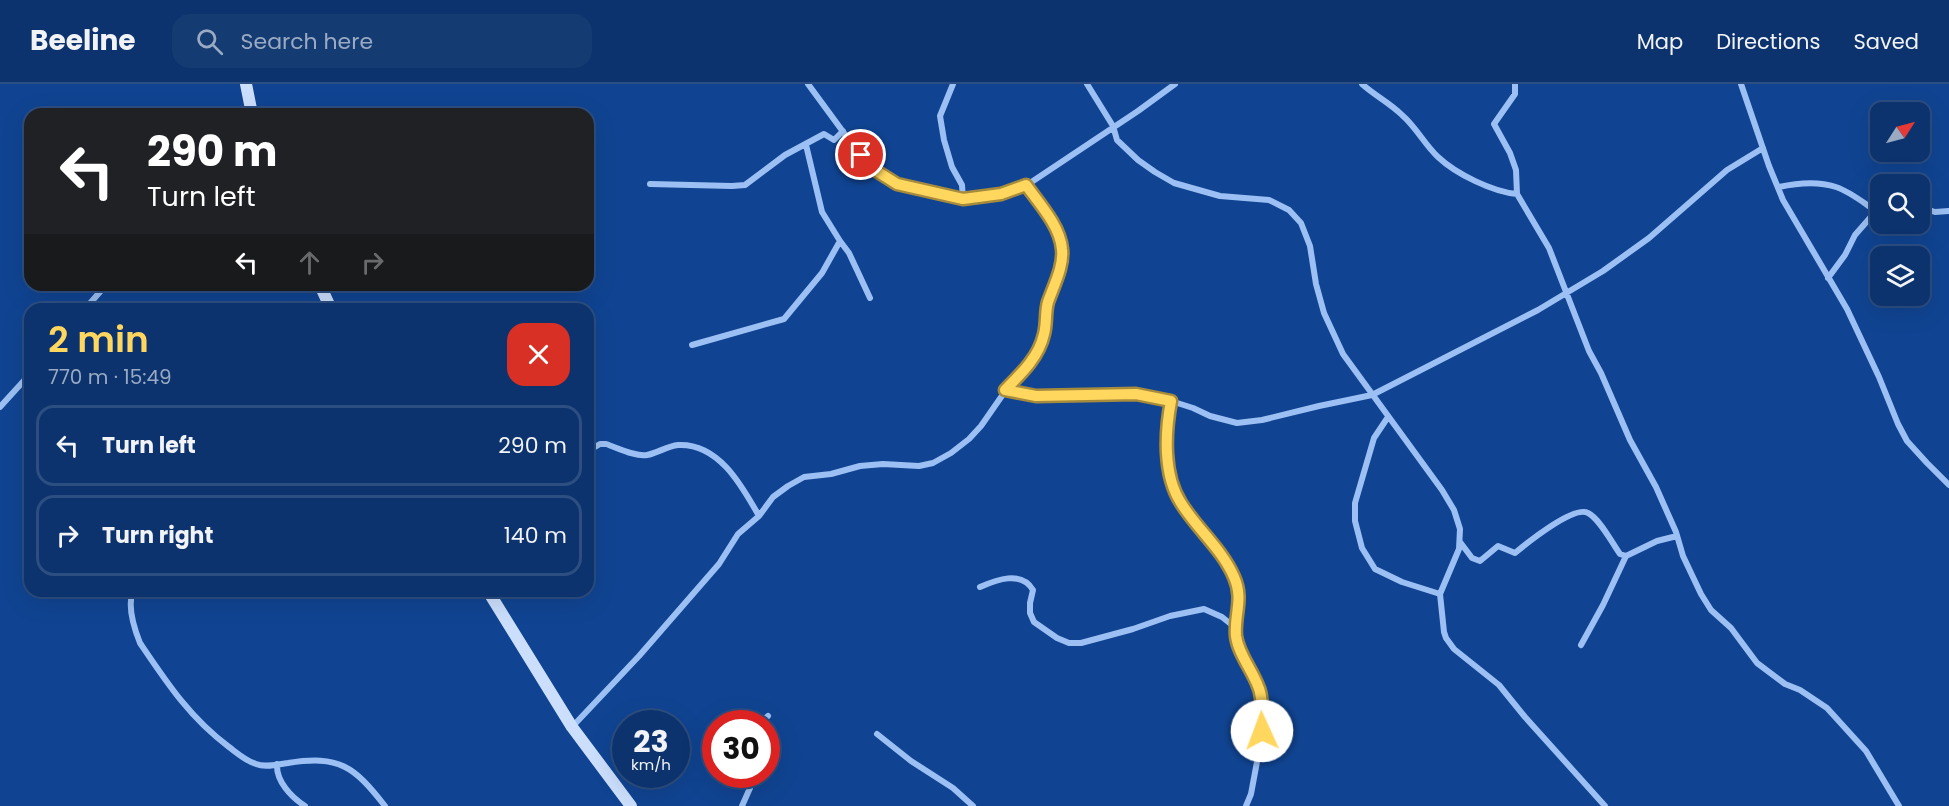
<!DOCTYPE html>
<html lang="en">
<head>
<meta charset="utf-8">
<style>
  body { margin:0; font-family:Poppins,sans-serif; background:#153b73; color:#f1f3f6; height:100vh; display:flex; flex-direction:column; font-size:22px; white-space:nowrap }
  * { box-sizing:border-box; margin:0 }
  p { font-size:20px; color:#9aaac2 }
  .icon { flex:none; width:33px; height:33px; fill:none; stroke:currentColor; stroke-width:2; stroke-linecap:round; stroke-linejoin:round }
  .map { position:relative; flex:1; overflow:hidden }
  .details { position:absolute; left:24px; top:219px; width:570px; height:294px; display:flex; flex-direction:column; background:#0c336e; border-radius:18px; box-shadow:0 6px 24px #0002,0 0 0 2px #2c4e81 }
  .details>* { flex:none }
  .top-card { position:absolute; left:24px; top:24px; width:570px; height:183px; border-radius:18px; box-shadow:0 6px 24px #0002,0 0 0 2px #2c4e81; background:#202124; color:#fff; overflow:hidden }
  .needle { width:39px; rotate:54deg }
  .buttons { position:absolute; left:1870px; top:18px; display:grid; gap:12px }
  .buttons a { display:grid; place-items:center; width:60px; height:60px; border-radius:12px; background:#0c336e; box-shadow:0 6px 24px #0002,0 0 0 2px #2c4e81; font-size:30px }
  .speed { position:absolute; left:612px; top:626px; display:flex; gap:12px; font-size:30px; font-weight:700; text-align:center }
  .speed>* { display:grid; place-content:center; width:78px; height:78px; border-radius:50%; background:#0c336e; box-shadow:0 6px 24px #0002,0 0 0 2px #2c4e81; line-height:1 }
  .speed small { font-size:15px; font-weight:400 }
  .speed .limit { border:9px solid #d22; background:#fff; color:#111 }
  .pin { position:absolute; display:grid; place-items:center; width:51px; height:51px; color:#fff; margin:-26px; border:3px solid #fff; border-radius:50%; box-shadow:0 2px 6px #0007 }
  .me { position:absolute; width:66px; margin:-33px; rotate:358deg; stroke-linejoin:round; filter:drop-shadow(0 0 4px #0008) }
  .turn { display:flex; align-items:center; gap:21px; height:126px; padding:0 24px; font-size:27px }
  .turn .icon { width:78px; height:78px; stroke-width:2.5 }
  .turn b { display:block; font-size:42px; line-height:51px }
  .lanes { display:flex; align-items:center; height:57px; padding:0 24px; background:#0003; justify-content:center; gap:30px; direction:ltr }
  .lanes .off { opacity:.35 }
  .round { display:grid; place-items:center; flex:none; width:63px; height:63px; border-radius:18px; background:#153b73 }
  .headline { display:flex; align-items:center; justify-content:space-between; height:102px; padding:0 24px }
  h1 { font-size:36px; font-weight:600; line-height:45px; color:#ffd65e }
  ul { padding:0; list-style:none }
  li { display:flex; align-items:center; gap:18px; height:81px; margin:0 12px 9px; padding:0 12px; border:3px solid #2c4e81; border-radius:18px }
  li div { flex:1 }
  li b { display:block; font-size:22px }
  li em { font-style:normal }
  header { display:flex; align-items:center; gap:36px; box-sizing:border-box; height:84px; padding:0 30px; background:#0c336e; border-bottom:2px solid #2c4e81 }
  header strong { font-size:28px }
  nav { display:flex; gap:33px; margin-inline-start:auto; font-size:21px }
  .search { width:420px; height:54px; background:#153b73; display:flex; align-items:center; gap:15px; box-sizing:border-box; padding:0 21px; border-radius:18px; color:#9aaac2; font-size:22px }
  .map>svg:first-child { display:block }
</style>
</head>
<body>
<header>
<strong>Beeline</strong>
<div class="search"><svg class="icon" aria-label="search" viewBox="0 0 24 24"><circle cx="10" cy="10" r="6"/><path d="M15 15l6 6"/></svg>Search here</div>
<nav><a>Map</a><a>Directions</a><a>Saved</a></nav>
</header>
<div class="map">
<svg width="1949" height="722" viewBox="0 0 1949 722">
  <rect width="100%" height="100%" fill="#104492"/>
  <g fill="none" stroke-linecap="round" stroke-linejoin="round">
    <path stroke="#9cc0f3" stroke-width="6" d="M808 0 855 64 878 88 897 100 963 115 1001 110 1027 101 1138 27 1175 0
      M953 0 940 32 944 56 952 83 962 101 963 115
      M1087 0 1113 42 1117 56 1138 76 1155 88 1174 99 1220 112 1269 116 1289 126 1301 139 1310 162 1316 200 1324 229 1343 270 1442 406 1454 426 1460 445 1459 465 1440 510 1444 548 1446 554 1454 565 1499 601 1525 633 1605 722
      M1362 0C1374 11 1390 19 1402 31 1416 43 1425 61 1438 73 1456 90 1493 108 1517 110
      M1515 0V10L1494 40 1510 69 1516 86 1517 110 1549 164 1589 267 1601 289 1630 356 1656 403 1676 448 1683 472 1701 510 1711 526 1731 544 1757 579 1785 600 1800 606 1827 624 1866 667 1899 722
      M1741 0 1769 82 1783 116 1847 225 1879 293 1898 340 1907 357 1927 379 1949 401
      M806 61 822 128 840 157 849 169 870 214
      M650 100 732 102 745 101 785 71 824 50 834 56 843 47
      M1779 103C1797 99 1818 97 1836 103 1849 107 1864 119 1876 127H1881
      M1920 123 1935 128 1949 127
      M1828 194 1845 171 1855 151 1876 127
      M85 225 106 201
      M692 261 784 235 822 189 840 157
      M1006 306 1036 312 1136 310 1171 317 1193 324 1210 332 1237 339 1262 336 1319 322 1372 311 1538 226 1603 187 1649 154 1727 86 1763 64
      M1171 317C1167 340 1165 379 1172 400 1177 415 1187 427 1196 439 1213 460 1235 483 1239 509 1241 523 1238 537 1236 551
      M0 323 30 290
      M1388 333 1374 354 1355 419V437L1362 464 1375 485 1402 498 1440 510
      M588 367 600 360H606C618 364 635 373 647 371 658 369 667 362 678 361 719 359 742 402 759 432
      M1460 458 1472 474 1480 477 1498 462 1515 469C1527 459 1574 421 1588 429 1600 435 1612 459 1620 470L1626 472
      M980 503C996 496 1021 486 1033 506L1030 519V529L1034 538 1057 554 1069 559H1081L1133 545 1170 532 1204 525 1222 533 1232 541 1242 568 1259 603 1261 614 1262 647 1259 667 1251 710 1246 722
      M133 507C127 522 134 544 140 559 167 599 190 634 229 663 237 669 246 677 256 680 266 684 278 680 288 679 339 671 354 682 385 722
      M1581 561 1603 521 1626 472 1657 457 1677 452
      M760 639 768 632
      M572 643 639 572 719 480 738 450 759 432 773 413 788 402 804 393 831 390 860 382 883 380 919 382 933 379 951 369 969 355 981 342 1006 306 1031 279 1044 251 1047 223 1062 178V164L1060 154 1054 141 1027 101
      M877 650 911 677 953 704 973 722
      M277 680C276 697 291 713 305 722
      M742 722 750 704 752 690"/>
    <path stroke="#cbdffd" stroke-width="12" d="M246 0 252 30
      M320 201 331 225
      M488 507 572 643 631 722"/>
  </g>
  <g fill="none" stroke-linecap="round" stroke-linejoin="round">
    <defs>
      <path id="route" d="M861 71 878 88 897 100 963 115 1001 110 1026 101C1039 119 1060 142 1062 165 1064 182 1054 201 1048 218 1045 228 1047 239 1044 250 1039 273 1021 290 1005 306L1036 312 1136 310 1171 317C1165 349 1163 391 1181 419 1197 445 1222 465 1234 493 1244 515 1234 531 1236 552 1238 569 1252 586 1258 602 1264 615 1261 633 1262 647"/>
    </defs>
    <use href="#route" stroke="#a68b3d" stroke-width="15"/>
    <use href="#route" stroke="#ffd65e" stroke-width="10"/>
  </g>
</svg>
<div class="buttons">
<a><svg class="needle" viewBox="-14 -14 28 28"><path d="M0-13l5 13h-10z" fill="#e53935"/><path d="M0 13l5-13h-10z" fill="#9aaac2"/></svg></a>
<a><svg class="icon" aria-label="search" viewBox="0 0 24 24"><circle cx="10" cy="10" r="6"/><path d="M15 15l6 6"/></svg></a>
<a><svg class="icon" aria-label="layers" viewBox="0 0 24 24"><path d="M12 4l9 5-9 5-9-5zM3 14l9 5 9-5"/></svg></a>
</div>
<div class="speed"><div>23<small>km/h</small></div><div class="limit">30</div></div>
<div class="pin" style="left:861px;top:71px;background:#d93025"><svg class="icon" aria-label="arrive" viewBox="0 0 24 24"><path d="M6 21V4h12l-3 4 3 4H6"/></svg></div>
<svg class="me" style="left:1262px;top:647px" viewBox="-20 -20 40 40"><circle r="19" fill="#fff"/><path d="M0-13L10 11 0 6-10 11z" fill="#ffd65e"/></svg>
<div class="top-card">
<div class="turn"><svg class="icon" aria-label="left" viewBox="0 0 24 24"><path d="M17 20v-9H6M10 6l-5 5 5 5"/></svg><div><b>290 m</b>Turn left</div></div>
<div class="lanes"><svg class="icon" aria-label="left" viewBox="0 0 24 24"><path d="M17 20v-9H6M10 6l-5 5 5 5"/></svg><svg class="icon off" aria-label="ahead" viewBox="0 0 24 24"><path d="M12 20V5M6 11l6-6 6 6"/></svg><svg class="icon off" aria-label="right" viewBox="0 0 24 24"><path d="M7 20v-9h11M14 6l5 5-5 5"/></svg></div>
</div>
<section class="details">
<div class="headline"><div><h1>2 min</h1><p>770 m · 15:49</p></div><a class="round" style="background:#d93025;color:#fff"><svg class="icon" aria-label="close" viewBox="0 0 24 24"><path d="M6 6l12 12M18 6L6 18"/></svg></a></div>
<ul>
<li><svg class="icon" aria-label="left" viewBox="0 0 24 24"><path d="M17 20v-9H6M10 6l-5 5 5 5"/></svg><div><b>Turn left</b></div><em>290 m</em></li>
<li><svg class="icon" aria-label="right" viewBox="0 0 24 24"><path d="M7 20v-9h11M14 6l5 5-5 5"/></svg><div><b>Turn right</b></div><em>140 m</em></li>
</ul>
</section>
</div>
</body>
</html>
